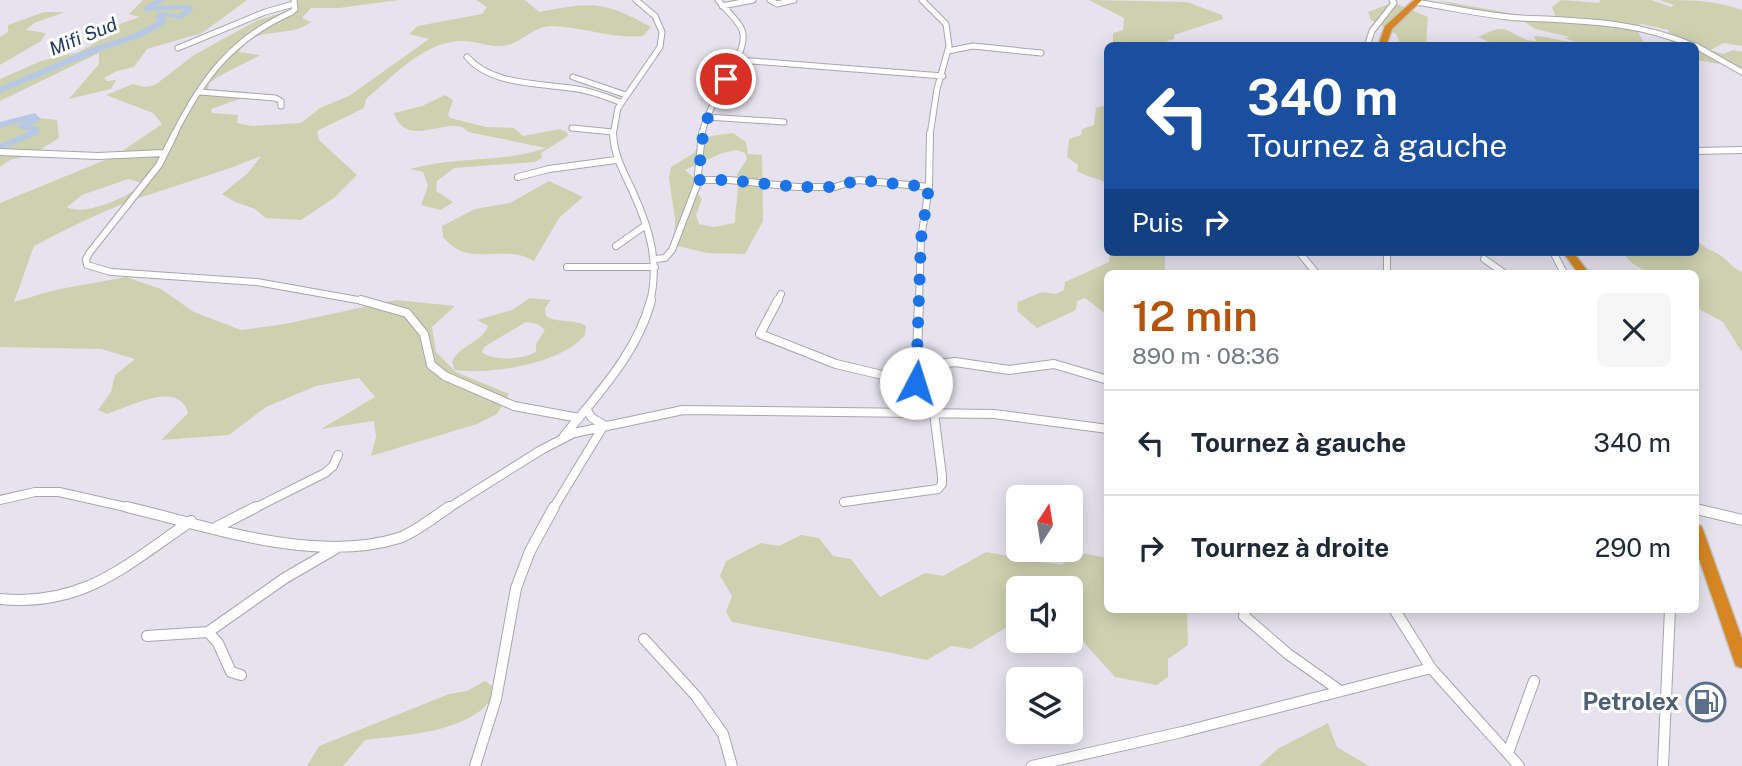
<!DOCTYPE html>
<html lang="fr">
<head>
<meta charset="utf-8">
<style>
  body { margin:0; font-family:"Public Sans",sans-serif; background:#f6f6f7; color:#1f2937; height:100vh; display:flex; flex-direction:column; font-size:26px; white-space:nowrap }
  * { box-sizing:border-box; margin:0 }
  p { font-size:23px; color:#747a83 }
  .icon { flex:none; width:38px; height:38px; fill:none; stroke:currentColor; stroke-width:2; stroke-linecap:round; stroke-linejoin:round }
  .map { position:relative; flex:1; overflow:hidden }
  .panel { position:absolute; left:1104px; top:270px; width:595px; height:343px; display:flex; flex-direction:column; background:#fff; border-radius:10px; box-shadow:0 4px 18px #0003 }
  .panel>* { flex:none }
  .top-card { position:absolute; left:1104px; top:42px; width:595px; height:214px; border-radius:10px; box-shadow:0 4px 18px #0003; background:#1a4fa0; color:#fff; overflow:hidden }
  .needle { width:46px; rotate:12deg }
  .controls { position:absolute; left:1006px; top:485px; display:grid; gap:14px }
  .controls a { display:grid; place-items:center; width:77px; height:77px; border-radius:10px; background:#fff; box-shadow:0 4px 18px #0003; font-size:35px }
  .pin { position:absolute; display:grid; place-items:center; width:60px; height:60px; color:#fff; margin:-30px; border:4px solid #fff; border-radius:50%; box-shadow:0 2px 7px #0007 }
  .me { position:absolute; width:77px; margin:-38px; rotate:5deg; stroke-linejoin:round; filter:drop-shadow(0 0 5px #0008) }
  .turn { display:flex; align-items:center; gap:24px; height:147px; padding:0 28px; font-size:32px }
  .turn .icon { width:91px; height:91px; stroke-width:2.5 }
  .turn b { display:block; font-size:49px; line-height:60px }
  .then { display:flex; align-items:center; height:66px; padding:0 28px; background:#0003; gap:14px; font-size:26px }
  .round { display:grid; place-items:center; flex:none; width:74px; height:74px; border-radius:10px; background:#f6f6f7 }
  .head { display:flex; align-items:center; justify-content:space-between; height:119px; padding:0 28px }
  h1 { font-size:42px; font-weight:600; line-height:52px; color:#b45309 }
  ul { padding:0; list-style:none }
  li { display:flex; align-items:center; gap:21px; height:105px; padding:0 28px; border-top:2px solid #e0e1e3 }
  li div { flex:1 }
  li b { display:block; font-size:26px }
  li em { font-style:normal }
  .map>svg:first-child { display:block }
</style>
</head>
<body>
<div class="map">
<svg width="1742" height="766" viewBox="0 0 1742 766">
  <rect width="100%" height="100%" fill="#e6e3ee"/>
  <path fill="#ced1b0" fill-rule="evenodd" d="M143 0H247L202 33 147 49 134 67 117 71 104 78 107 81 116 80 111 89 69 99 99 64V53L0 101V79L41 61 79 52 100 40 105 29 140 17 129 14Z
    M290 0H399L339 8H311L302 18 311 22C288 40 257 23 239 52L260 55C243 65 224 72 209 83L208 89 248 92V96L211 109 212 113 238 115 237 123 252 126 301 123 320 108 349 96 429 39 409 34 418 26 482 14 487 7 476 0H525L539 12C592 2 603 0 651 27L643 36C612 39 583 27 552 26 536 25 523 41 508 45 491 49 476 40 460 41 422 43 394 76 366 99L364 108 317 131 319 140 357 175 334 198 301 220 266 218 255 209 235 202 222 194 248 173 261 156C219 174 176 185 133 200 99 213 66 229 34 246L14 302 55 290 126 277 161 289 194 312 241 330 285 324 396 300 455 306 432 327 436 352 456 372 509 394 497 414 477 424 371 456 376 437 374 421 321 429 375 397 359 378 316 386 266 407 229 435 161 440 188 413C179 379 129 407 107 414L98 410 111 392 115 375 135 359 101 349 0 347V203L115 156 162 124 153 113 106 95 133 84 145 87 155 85 194 55 258 20 295 9 299 3ZM128 179 142 183C132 197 82 217 67 207L82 195Z
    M1089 0 1187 2 1222 15 1223 19 1174 35V39L1164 42V45H1119L1113 42V33L1123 30 1124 18Z
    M1437 0 1525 16 1552 18 1555 16 1552 7 1561 0 1599 3 1600 0H1651L1671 7 1674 5 1659 0C1688 0 1716 0 1742 10V46L1723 43 1711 50 1723 54 1733 50 1742 52V68L1696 60V46L1673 45 1668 37 1669 30 1641 24 1635 26 1645 45H1495L1478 37C1485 34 1495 28 1502 29 1513 30 1522 42 1536 41L1534 36C1548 36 1561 42 1575 42L1564 38 1570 37 1535 29 1525 22 1507 21Z
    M1389 4 1399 5 1428 17 1426 45H1401L1396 34 1371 20 1368 12Z
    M44 12H65L34 23 26 30 46 33 41 41 0 65V37L8 32V25Z
    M445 95 453 100 448 115 450 118 486 127 514 128 523 136 560 129 567 132 568 136 541 153 542 158 535 162 454 168 437 181 436 191 453 202 441 210 421 205 428 186 423 172 410 169C455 156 502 163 546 148L468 132C453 112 406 152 394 113L422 106Z
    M1102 106 1108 107V184C1096 177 1086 177 1077 171L1078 165 1067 157 1069 139 1081 135 1082 129 1094 125 1096 108Z
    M38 118 57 120 59 138 30 156 10 160 0 167V123Z
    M733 133 746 142 748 154 762 155 763 221 745 254 707 253 674 245 675 219 669 178 671 167 694 153 701 141 711 136ZM737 150 745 153 747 159 737 174C740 189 735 206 735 223L714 227 699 224 696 215 702 199 697 193 701 188 700 183 685 170 722 153Z
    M549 181 583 197 559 218 534 261C502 242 470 270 443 237L442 226 475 209 510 203Z
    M1696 237C1705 252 1712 248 1724 258 1731 264 1733 268 1742 272V352L1723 322 1701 310 1696 302V273C1669 273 1638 278 1623 252H1696Z
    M1110 252H1165V273H1108V316L1085 298 1077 301 1076 310 1037 328 1017 311 1018 302 1042 292 1056 294 1064 290 1065 282 1109 262Z
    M530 298 551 300 545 308 546 316C558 324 573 318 586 326L585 335C561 364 491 375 455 370L452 362C459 345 482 343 488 326L477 320 512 310ZM526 322 538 324 545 330 536 344V352C523 359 494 362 482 352L484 347Z
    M801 535 819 538 833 556 851 559 880 597 925 573 943 576 986 552 1061 565 1081 553 1108 558V609H1187L1188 645 1168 659V677L1157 685 1115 677 1071 628V588H1018V620L971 649 951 646 927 660 732 622 726 612 732 596 720 576 726 561 761 543 779 546Z
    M485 681 498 690C492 697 487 706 480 711 448 734 403 735 365 740L343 766H307L319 746 449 694 467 691Z
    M1328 723 1337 747 1369 766H1259L1279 748Z"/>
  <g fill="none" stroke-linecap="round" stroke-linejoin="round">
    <path fill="#b6c8e6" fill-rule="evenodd" d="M156 0H165L156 6 189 5 194 9 182 19 164 16 166 23 142 37 100 51 0 93V87L94 47 136 33 158 21 155 17 160 12 178 15 185 9 144 11V7Z
      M35 113 41 119 30 126 39 127V134L0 150V144L31 131 16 127 25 121 0 128V122Z"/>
    <defs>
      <path id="minor-far3" d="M770 0 777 4 794 0
        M922 0 946 24 949 46 937 89 930 135
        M1415 2C1450 7 1486 16 1521 18 1582 21 1637 21 1694 46
        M722 6 753 0
        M1367 46 1372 31 1394 3 1392 0
        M1696 46 1742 72
        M178 48 265 12 294 4
        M948 51 973 46 1041 53
        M467 57C492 86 542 83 577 89 592 91 606 97 620 102
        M739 60 943 76
        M573 77 626 95
        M200 92 275 98 281 101V106
        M707 117 784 122
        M572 128 613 132
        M174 135C202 78 233 38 292 12L295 9 294 0
        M613 135 618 108 660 47 662 32 655 16 636 0
        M702 135C705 105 751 54 742 30 738 20 725 9 718 0"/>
      <path id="minor-far2" d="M175 133 159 165 90 252 86 259 87 265 111 272 257 282 369 302
        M613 133C614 155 623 171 632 190 649 227 660 261 650 302
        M1696 151 1742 150
        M0 152 98 156 164 153
        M518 177 549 169 616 160
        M698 180H729L797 187H835L858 180 929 187
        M616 246 646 225
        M1299 252 1316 273
        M1387 252V273
        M1553 252 1564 273
        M655 259 665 258 672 250 697 185 702 133
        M1484 259 1504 273
        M567 267H655
        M777 302 781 294
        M919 302 921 239 929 187 930 133"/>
      <path id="minor-far1" d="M361 300 407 313 424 334 431 365 445 376 514 406 579 418
        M778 300 760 334 836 364 916 383
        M919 300 916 383 926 412
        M940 364 955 362 1009 370 1054 364 1108 380
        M564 436C597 395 638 352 651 300
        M0 500 35 492H59L134 509
        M844 502 938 489 942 484V476L934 413
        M253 509 325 473 333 466 338 455
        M447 509 541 450 574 433 683 410 994 414 1108 429
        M553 509 604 425 592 418 586 409"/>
      <path id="minor" d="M127 507C211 527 315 564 399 538 416 532 434 517 449 507
        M1696 509 1742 520
        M217 527 256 507
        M0 599C84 607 126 565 191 521
        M1246 609 1244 616 1288 654 1339 690
        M1394 609 1431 668 1519 766
        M208 632 285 578 335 549
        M147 636 208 632 218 643 231 672 241 675
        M644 639 696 696 723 734 732 766
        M1508 753 1534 681
        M475 766 496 699 516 588 530 551 554 507
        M1032 766 1182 732 1431 668
        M1663 766 1670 609"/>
      <path id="highway" d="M1414 0H1422L1392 29 1386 46H1378L1385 26Z
        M1563 252H1573L1589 273H1578Z
        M1696 524 1701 526 1703 530 1742 639V668L1736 666 1734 661 1696 550Z"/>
    </defs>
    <use href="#minor-far3" stroke="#a8a5af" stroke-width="7"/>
    <use href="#minor-far2" stroke="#a8a5af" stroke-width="8"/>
    <use href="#minor-far1" stroke="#a8a5af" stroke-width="10"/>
    <use href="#minor" stroke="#a8a5af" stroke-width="12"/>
    <use href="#highway" stroke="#c4c4c5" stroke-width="3"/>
    <use href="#minor-far3" stroke="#fff" stroke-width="5"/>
    <use href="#minor-far2" stroke="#fff" stroke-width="6"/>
    <use href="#minor-far1" stroke="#fff" stroke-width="8"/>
    <use href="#minor" stroke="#fff" stroke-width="10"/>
    <use href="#highway" fill="#d68724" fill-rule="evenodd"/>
  </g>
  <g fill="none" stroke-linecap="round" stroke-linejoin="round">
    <path stroke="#1a73e8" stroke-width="12" stroke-dasharray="0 21.6" d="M726 79 704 126 698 180H729L797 187H835L858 180 929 187 921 239 916 383"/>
  </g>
  <defs>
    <symbol id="fuel-ring" viewBox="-11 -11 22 22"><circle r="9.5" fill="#fff" stroke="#5c6f8a" stroke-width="1.5"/><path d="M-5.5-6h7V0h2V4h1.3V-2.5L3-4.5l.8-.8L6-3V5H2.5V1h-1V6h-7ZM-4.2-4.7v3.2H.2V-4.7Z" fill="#5c6f8a"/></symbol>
  </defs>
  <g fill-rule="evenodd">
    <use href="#fuel-ring" x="1684" y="680" width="44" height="44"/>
  </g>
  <g text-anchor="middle" stroke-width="6" stroke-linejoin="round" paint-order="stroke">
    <g font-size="19" font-style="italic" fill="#223a62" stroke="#fff">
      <text transform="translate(83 36) rotate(-22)" y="7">Mifi Sud</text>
    </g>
    <g font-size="24" font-weight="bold" fill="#4e5e75" stroke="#fff" text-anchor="end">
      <text x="1679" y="710">Petrolex</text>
    </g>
  </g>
</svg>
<div class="controls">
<a><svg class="needle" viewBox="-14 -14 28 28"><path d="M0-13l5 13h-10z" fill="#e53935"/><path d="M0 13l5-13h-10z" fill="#747a83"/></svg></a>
<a><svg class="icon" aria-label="sound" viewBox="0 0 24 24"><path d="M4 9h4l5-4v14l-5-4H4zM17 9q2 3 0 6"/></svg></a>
<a><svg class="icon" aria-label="layers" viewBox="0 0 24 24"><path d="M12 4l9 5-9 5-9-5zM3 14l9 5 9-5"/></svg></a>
</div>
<div class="pin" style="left:726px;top:79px;background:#d93025"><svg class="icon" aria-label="arrive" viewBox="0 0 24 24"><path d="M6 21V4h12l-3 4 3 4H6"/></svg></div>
<svg class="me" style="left:916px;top:383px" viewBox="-20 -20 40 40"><circle r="19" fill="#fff"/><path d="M0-13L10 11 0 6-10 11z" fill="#1a73e8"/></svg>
<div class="top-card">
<div class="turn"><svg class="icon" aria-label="left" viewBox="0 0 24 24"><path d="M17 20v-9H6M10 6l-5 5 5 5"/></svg><div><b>340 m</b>Tournez à gauche</div></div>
<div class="then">Puis<svg class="icon" aria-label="right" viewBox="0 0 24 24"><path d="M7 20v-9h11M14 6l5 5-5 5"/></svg></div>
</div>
<section class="panel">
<div class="head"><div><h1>12 min</h1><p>890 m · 08:36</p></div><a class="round"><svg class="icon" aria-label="close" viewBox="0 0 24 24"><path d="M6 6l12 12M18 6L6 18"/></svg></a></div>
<ul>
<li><svg class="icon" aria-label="left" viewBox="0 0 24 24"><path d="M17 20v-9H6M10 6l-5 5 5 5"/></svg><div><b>Tournez à gauche</b></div><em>340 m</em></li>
<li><svg class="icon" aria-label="right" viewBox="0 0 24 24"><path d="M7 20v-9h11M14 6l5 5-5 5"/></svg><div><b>Tournez à droite</b></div><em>290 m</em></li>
</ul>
</section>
</div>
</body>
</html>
